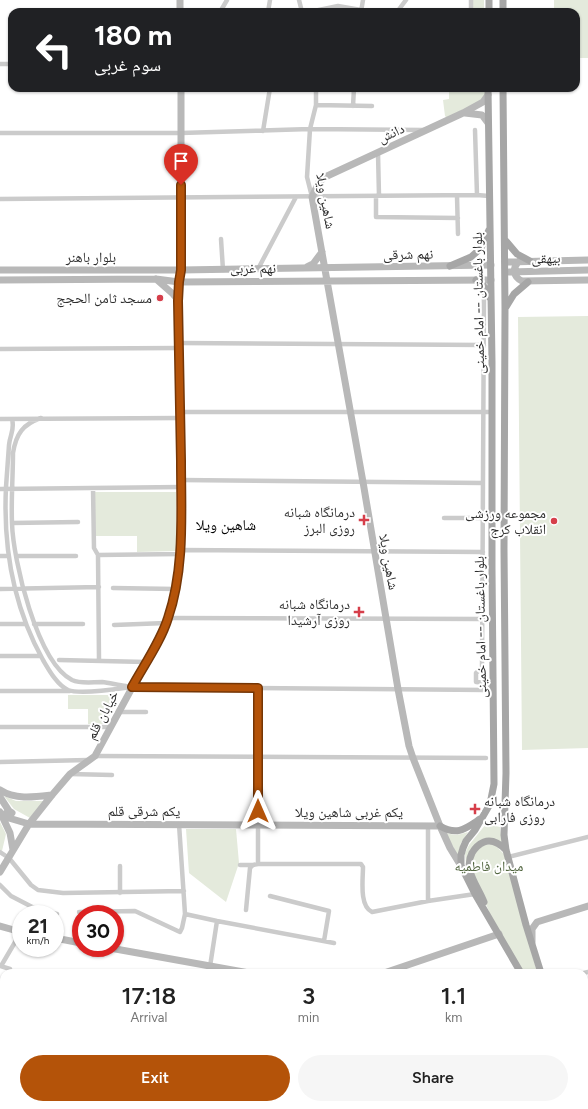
<!DOCTYPE html>
<html lang="en">
<head>
<meta charset="utf-8">
<style>
  body { margin:0; font-family:Figtree,"Noto Naskh Arabic",sans-serif; background:#f6f6f6; color:#222; height:100vh; display:flex; flex-direction:column; font-size:15px; white-space:nowrap }
  * { box-sizing:border-box; margin:0 }
  p { font-size:13px; color:#767676 }
  .icon { flex:none; width:22px; height:22px; fill:none; stroke:currentColor; stroke-width:2; stroke-linecap:round; stroke-linejoin:round }
  .map { position:relative; flex:1; overflow:hidden }
  .details { position:absolute; left:0px; top:969px; width:588px; height:140px; display:flex; flex-direction:column; background:#fff; border-radius:12px 12px 0 0; box-shadow:0 1px 3px #0004 }
  .details>* { flex:none }
  .guide { position:absolute; left:8px; top:8px; width:572px; height:84px; border-radius:12px; box-shadow:0 1px 3px #0004; background:#202124; color:#fff; overflow:hidden }
  .speed { position:absolute; left:12px; top:905px; display:flex; gap:8px; font-size:20px; font-weight:700; text-align:center }
  .speed>* { display:grid; place-content:center; width:52px; height:52px; border-radius:50%; background:#fff; box-shadow:0 1px 3px #0004; line-height:1 }
  .speed small { font-size:10px; font-weight:400 }
  .speed .limit { border:6px solid #d22; background:#fff; color:#111 }
  .pin { position:absolute; display:grid; place-items:center; width:34px; height:34px; color:#fff; margin:-41px -17px; border-radius:50% 50% 50% 0; rotate:-45deg; box-shadow:0 0 4px #0007 }
  .pin .icon { rotate:45deg }
  .me { position:absolute; width:44px; margin:-22px; rotate:0deg; stroke-linejoin:round; filter:drop-shadow(0 0 3px #0008) }
  .turn { display:flex; align-items:center; gap:14px; height:84px; padding:0 20px; font-size:18px }
  .turn .icon { width:52px; height:52px; stroke-width:2.5 }
  .turn b { display:block; font-size:28px; line-height:34px }
  .eta { display:flex; justify-content:space-evenly; align-items:center; height:68px; text-align:center }
  .eta b { font-size:24px; font-weight:600; line-height:28px }
  .primary-button { display:flex; gap:8px; margin-top:auto; padding:8px 20px }
  .primary-button a { flex:1; height:46px; border-radius:24px; background:#b45309; color:#fff; font-size:16px; font-weight:600; line-height:46px; text-align:center }
  .primary-button a+a { background:#f6f6f6; color:#222 }
  .map>svg:first-child { display:block }
</style>
</head>
<body>
<div class="map">
<svg width="588" height="1109" viewBox="0 0 588 1109">
  <rect width="100%" height="100%" fill="#fff"/>
  <path fill="#e4eadc" d="M473 0H484V12H473Z
    M554 0H588V58H578V47H576V12H554Z
    M449 88H485V95L480 101 447 118 445 116 443 100 449 99Z
    M588 316V748L522 750 518 317Z
    M95 492H176V551L137 552V536H95Z
    M68 695H109L115 698 116 703 105 724H88V709H68Z
    M4 796 16 801H44L30 818 14 809Z
    M0 822 6 834 2 851 0 850Z
    M486 824 500 827 502 843 481 841 466 866 465 853 469 845Z
    M186 829H236L239 863 226 902 189 873Z
    M445 832C453 836 459 835 468 832L461 843 458 856Z
    M491 844 496 846 504 854 536 968V973H523L491 916 473 874 471 861 478 848 484 845Z"/>
  <g fill="none" stroke-linecap="round" stroke-linejoin="round">
    <path stroke="#cbcbcb" stroke-width="4.5" d="M299 0 302 12
      M471 0V12
      M314 11 338 6 361 10 386 12
      M220 12 227 0
      M268 12 270 0
      M361 12 363 0
      M397 12 406 0
      M0 64H12
      M316 105 372 106
      M353 106 354 88
      M475 130 477 195 489 196
      M263 131 270 88
      M0 133H181L310 129 424 130
      M378 153 379 196
      M376 196V217L458 218
      M457 196 458 234
      M312 197 307 177 310 129 316 105V88
      M0 199 477 195
      M221 239 223 270
      M258 269 296 197
      M484 289 482 668 476 673V682L488 683 492 688
      M179 343 484 345
      M0 349 179 348
      M180 412H492
      M41 418C23 424 16 434 13 453 13 476 11 499 12 523 13 560 37 662 72 680 81 684 92 682 102 682 110 683 118 685 126 686
      M0 419 180 418
      M12 419C15 430 10 434 9 445 8 459 7 473 6 487 3 548 13 606 43 660 49 670 57 685 68 690 81 695 117 689 132 687L486 690
      M181 480 483 483
      M93 488 94 548 98 555 99 660
      M0 489 181 487
      M444 518H483
      M12 523 78 522
      M180 550 483 552
      M98 555 180 554
      M0 556H8
      M17 556H76
      M113 588 176 589
      M0 589 99 587
      M168 618 483 619
      M0 624H25
      M34 624H83
      M114 625 166 623
      M0 656H40
      M59 660 146 662
      M258 688V864
      M0 691H70
      M118 712H146
      M0 727H110
      M95 756 486 758
      M0 762 88 760
      M70 774 112 775
      M0 852 9 858 31 885 38 890 63 893 184 891
      M508 857 588 837
      M240 865H253
      M120 866V893
      M0 885 11 896 38 910 57 914
      M270 896 329 911 324 941
      M428 901V826
      M246 910 250 868 253 865 258 864H361L363 867C363 879 359 906 372 912L428 901 475 894
      M79 912 135 911 180 932 182 928 185 914 179 824
      M185 914 217 921 334 943
      M0 966 10 969 9 973
      M1 966 21 932
      M209 973 217 921
      M584 973 588 972
      M0 989 4 990
      M0 1011 4 994
      M431 1109V1107"/>
    <path stroke="#b8b8b8" stroke-width="7" d="M180 0V12
      M465 113 482 115 488 123
      M519 261C512 268 513 277 522 281L588 280
      M505 262 588 260
      M307 267 313 264 322 252
      M0 270H181L491 265
      M509 272 588 270
      M156 279 173 294 179 301
      M0 280 156 279 179 282 491 280
      M0 790C15 800 35 797 52 795
      M0 797 9 811 12 813
      M9 811 2 816 10 833 13 850
      M0 812 2 816 29 824 440 826
      M461 866 450 848 440 826 413 758 409 746 398 689 363 482 312 197 319 182 325 177 463 113 483 102 488 95
      M0 872 29 824 52 795 70 774 95 756 146 662 168 618 176 589 180 550 181 487 179 301V282L181 270V88
      M0 926 21 932
      M55 938 81 943
      M532 942V929L537 922 588 906
      M110 948 249 973
      M384 973 499 934
      M584 1046 588 1045
      M219 1109 241 1105
      M313 1109 337 1105"/>
    <path stroke="#a6a6a6" stroke-width="7" d="M503 0V12
      M489 12V0
      M488 88 492 362V569L494 784 490 804 486 811 475 830 466 841 463 848 461 855V866L475 894 521 973
      M503 88 505 309 504 549 506 773 504 835 506 850 526 925 541 973
      M505 240 517 254 530 261
      M450 266 471 257 481 248 489 230
      M476 280 483 285 490 298
      M506 307 514 294 528 282
      M440 826C457 836 465 829 480 819
      M484 902C478 886 463 870 472 853 475 848 479 844 484 842 492 839 500 844 506 850
      M584 1032 588 1033
      M584 1059 588 1066
      M584 1087 588 1094
      M449 1105 467 1109"/>
  </g>
  <g fill="none" stroke-linecap="round" stroke-linejoin="round">
    <defs>
      <path id="route" d="M181 185V270L179 282 178 301C179 355 180 408 181 461 181 513 185 568 168 618 161 641 144 665 132 687L258 688V811"/>
    </defs>
    <use href="#route" stroke="#753606" stroke-width="10"/>
    <use href="#route" stroke="#b45309" stroke-width="7"/>
  </g>
  <g fill="#d63e4a" stroke="#fff" stroke-width="1.5">
    <circle cx="160" cy="298" r="4"/>
    <path d="M362 514h4v4h4v4h-4v4h-4v-4h-4v-4h4z"/>
    <circle cx="554" cy="521" r="4"/>
    <path d="M357 606h4v4h4v4h-4v4h-4v-4h-4v-4h4z"/>
    <path d="M473 803h4v4h4v4h-4v4h-4v-4h-4v-4h4z"/>
  </g>
  <g text-anchor="middle" stroke-width="4" stroke-linejoin="round" paint-order="stroke">
    <g font-size="14" fill="#2e2e2e" stroke="#fff">
      <text transform="translate(391 133) rotate(-25)" y="5">دانش</text>
      <text transform="translate(326 201) rotate(80)" y="5">شاهین ویلا</text>
      <text transform="translate(408 254) rotate(-1)" y="5">نهم شرقی</text>
      <text x="91" y="262">بلوار باهنر</text>
      <text transform="translate(546 258) rotate(-1)" y="5">بیهقی</text>
      <text x="253" y="273">نهم غربی</text>
      <text transform="translate(478 303) rotate(-91)" y="5">بلوار باغستان -- امام خمینی</text>
      <text transform="translate(389 562) rotate(80)" y="5">شاهین ویلا</text>
      <text transform="translate(480 627) rotate(-91)" y="5">بلوار باغستان -- امام خمینی</text>
      <text transform="translate(102 715) rotate(-62)" y="5">خیابان قلم</text>
      <text x="144" y="816">یکم شرقی قلم</text>
      <text x="349" y="817">یکم غربی شاهین ویلا</text>
    </g>
    <g font-size="14" fill="#2e2e2e" stroke="#fff" text-anchor="end">
      <text x="152" y="303">مسجد ثامن الحجج</text>
      <text x="355" y="517">درمانگاه شبانه<tspan x="355" dy="16">روزی البرز</tspan></text>
      <text x="546" y="518">مجموعه ورزشی<tspan x="546" dy="16">انقلاب کرج</tspan></text>
      <text x="350" y="609">درمانگاه شبانه<tspan x="350" dy="16">روزی آرشیدا</tspan></text>
      <text x="484" y="806" text-anchor="start">درمانگاه شبانه<tspan x="484" dy="16">روزی فارابی</tspan></text>
    </g>
    <g font-size="14" fill="#51653f" stroke="#fff">
      <text x="489" y="871">میدان فاطمیه</text>
    </g>
    <g font-size="15" fill="#000" stroke="#fff">
      <text x="226" y="530">شاهین ویلا</text>
    </g>
  </g>
</svg>
<div class="speed"><div>21<small>km/h</small></div><div class="limit">30</div></div>
<div class="pin" style="left:181px;top:185px;background:#d93025"><svg class="icon" aria-label="arrive" viewBox="0 0 24 24"><path d="M6 21V4h12l-3 4 3 4H6"/></svg></div>
<svg class="me" style="left:258px;top:811px" viewBox="-20 -20 40 40"><path d="M0-17L14 15 0 8-14 15z" fill="#b45309" stroke="#fff" stroke-width="4"/></svg>
<div class="guide">
<div class="turn"><svg class="icon" aria-label="left" viewBox="0 0 24 24"><path d="M17 20v-9H6M10 6l-5 5 5 5"/></svg><div><b>180 m</b>سوم غربی</div></div>
</div>
<section class="details">
<div class="eta">
<div><b>17:18</b><p>Arrival</p></div>
<div><b>3</b><p>min</p></div>
<div><b>1.1</b><p>km</p></div>
</div>
<div class="primary-button"><a>Exit</a><a>Share</a></div>
</section>
</div>
</body>
</html>
